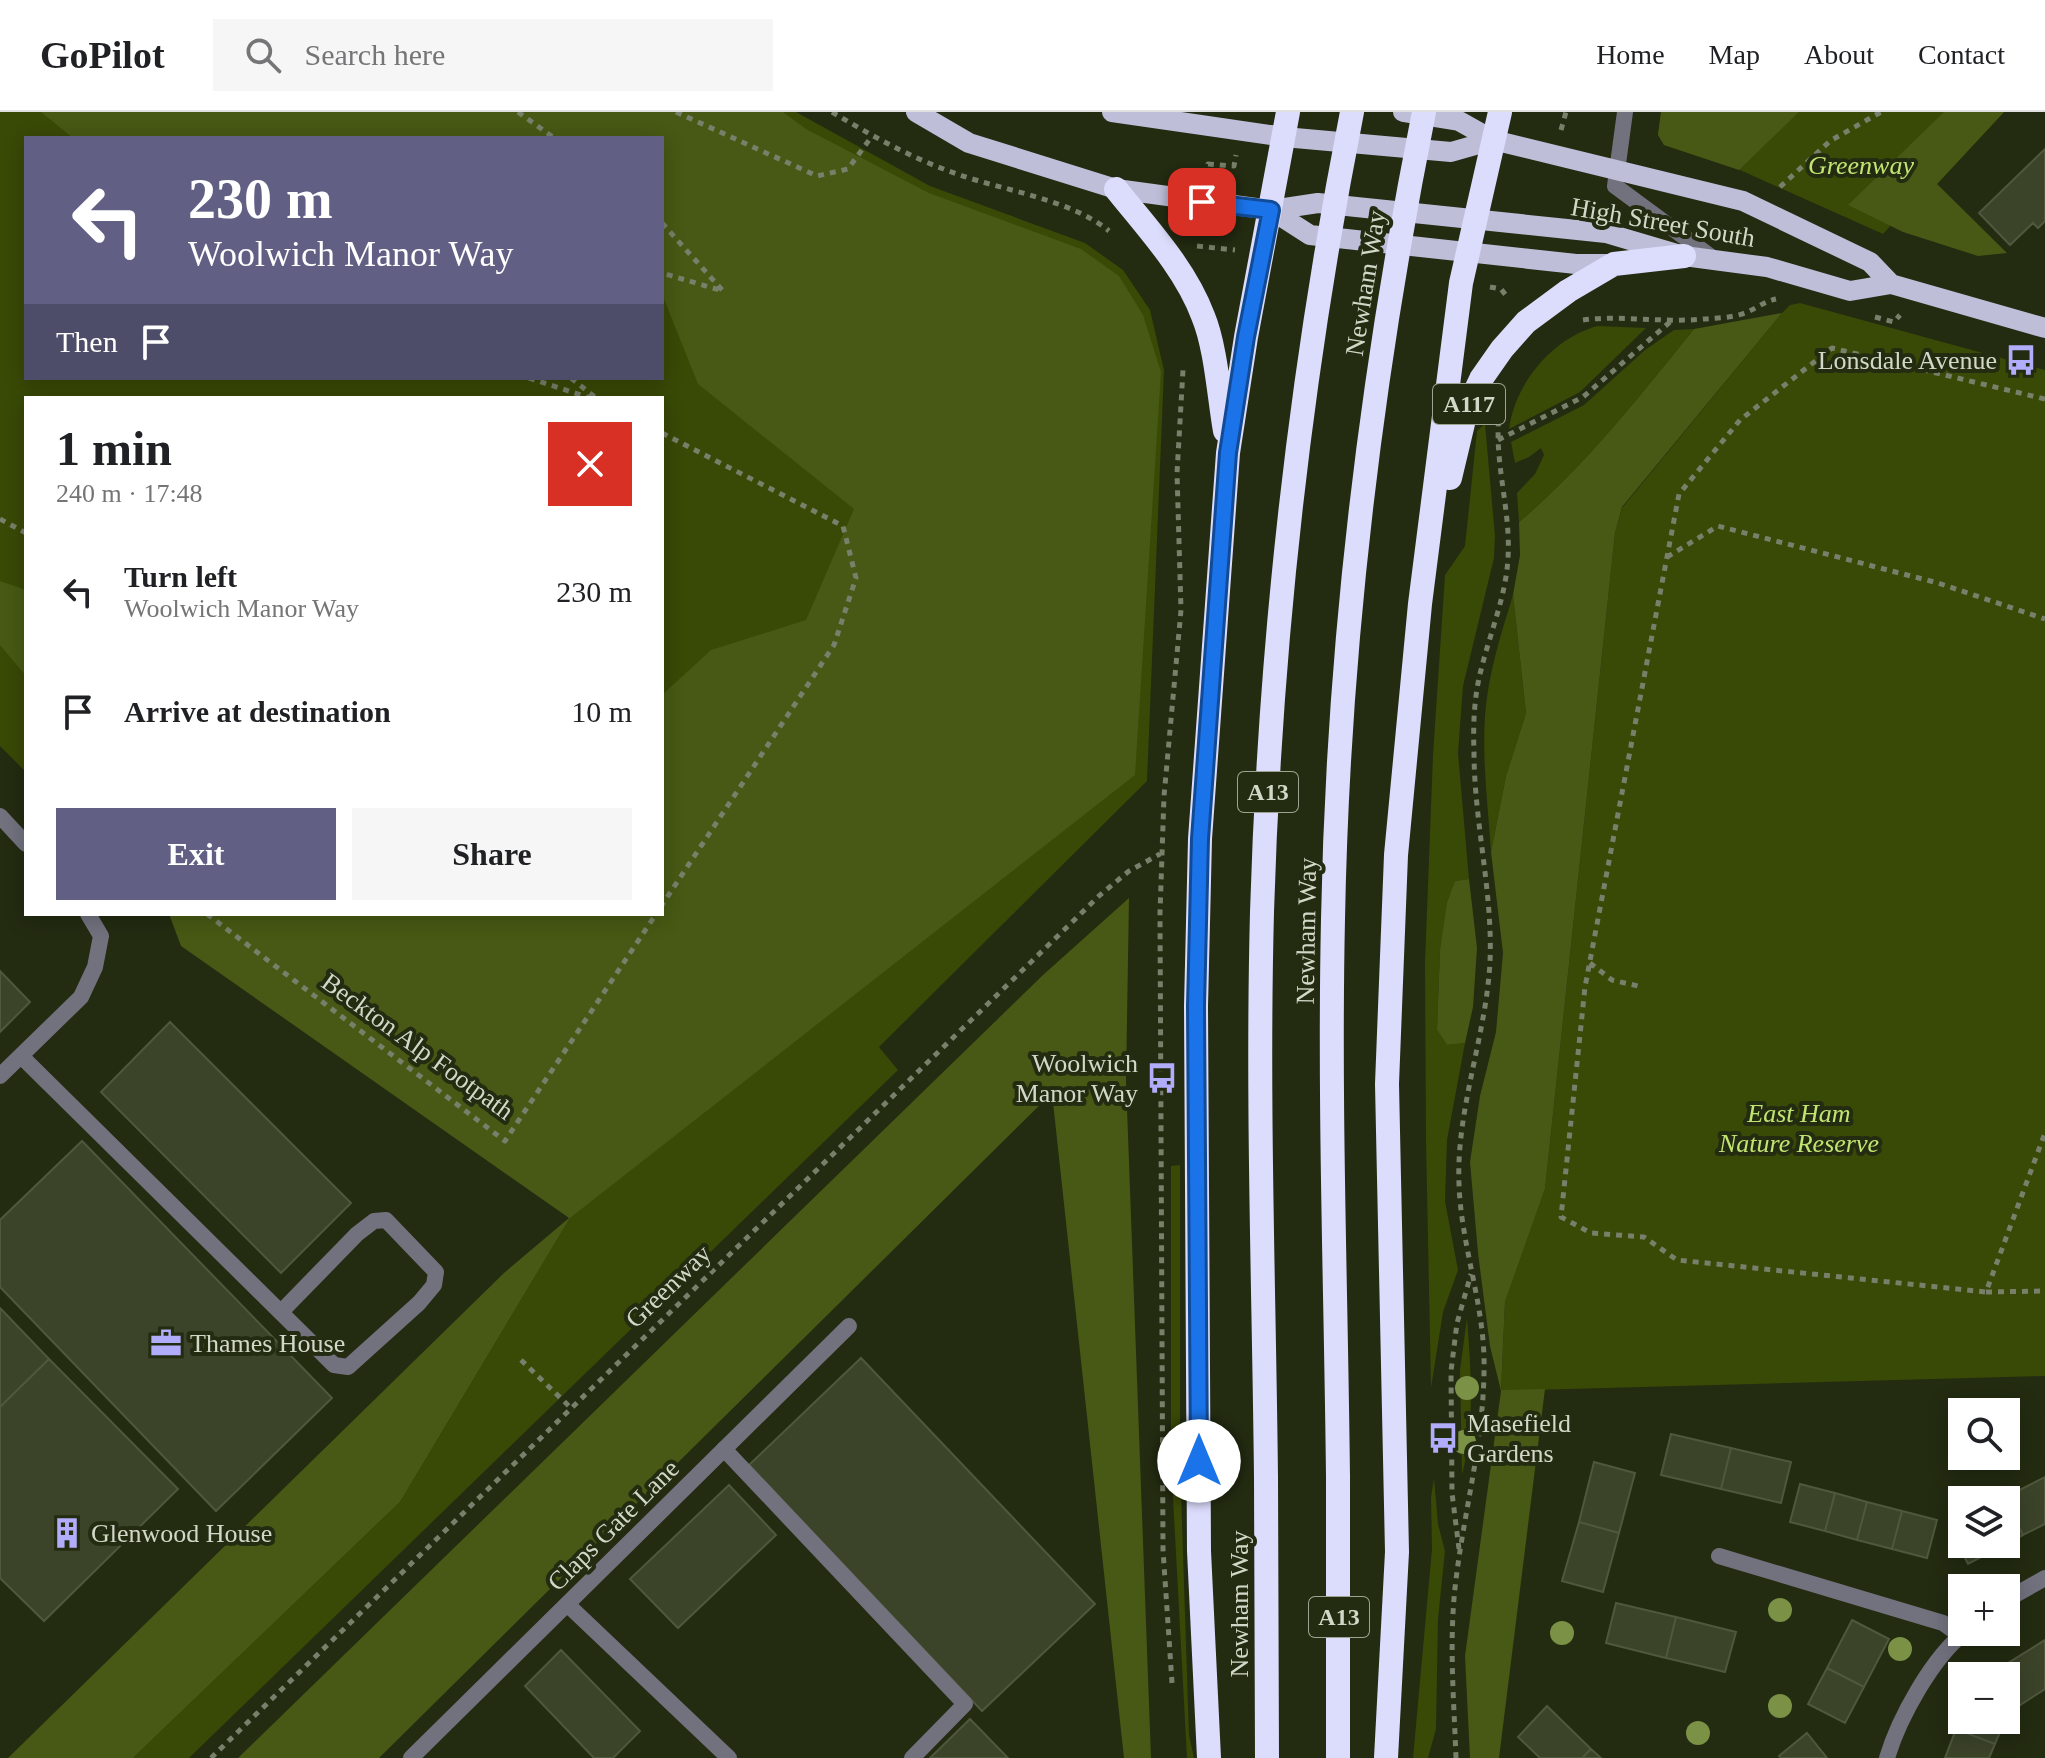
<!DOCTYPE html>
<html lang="en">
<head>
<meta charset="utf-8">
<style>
  body { margin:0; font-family:"Times New Roman",serif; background:#f6f6f6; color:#202124; height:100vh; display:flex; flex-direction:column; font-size:30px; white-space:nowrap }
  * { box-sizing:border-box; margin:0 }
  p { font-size:26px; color:#757577 }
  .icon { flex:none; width:44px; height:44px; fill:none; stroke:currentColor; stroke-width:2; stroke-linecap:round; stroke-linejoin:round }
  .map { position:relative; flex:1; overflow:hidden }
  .panel { position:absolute; left:24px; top:284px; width:640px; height:520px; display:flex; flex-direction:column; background:#fff; border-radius:0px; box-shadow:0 4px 20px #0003 }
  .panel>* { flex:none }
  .banner { position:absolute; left:24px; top:24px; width:640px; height:244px; border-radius:0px; box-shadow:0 4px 20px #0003; background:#616084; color:#fff; overflow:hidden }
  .controls { position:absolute; left:1948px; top:1286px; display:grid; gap:16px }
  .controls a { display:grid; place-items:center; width:72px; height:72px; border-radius:0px; background:#fff; box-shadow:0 4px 20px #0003; font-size:40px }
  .pin { position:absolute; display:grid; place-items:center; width:68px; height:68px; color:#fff; margin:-34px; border-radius:16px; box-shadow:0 4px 12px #0006 }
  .me { position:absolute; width:88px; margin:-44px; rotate:0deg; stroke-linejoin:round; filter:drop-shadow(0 0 6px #0008) }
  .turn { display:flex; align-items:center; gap:28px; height:168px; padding:0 32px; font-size:36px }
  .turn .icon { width:104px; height:104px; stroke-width:2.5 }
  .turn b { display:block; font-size:56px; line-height:68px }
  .then { display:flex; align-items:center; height:76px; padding:0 32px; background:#0003; gap:16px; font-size:30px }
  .round { display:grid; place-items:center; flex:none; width:84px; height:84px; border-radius:0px; background:#f6f6f6 }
  .head { display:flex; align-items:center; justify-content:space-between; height:136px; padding:0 32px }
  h1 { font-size:48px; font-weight:600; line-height:60px }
  .primary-button { display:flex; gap:16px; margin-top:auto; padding:16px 32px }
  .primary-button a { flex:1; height:92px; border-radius:0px; background:#616084; color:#fff; font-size:32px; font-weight:600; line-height:92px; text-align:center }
  .primary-button a+a { background:#f6f6f6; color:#202124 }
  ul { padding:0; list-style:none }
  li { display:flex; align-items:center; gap:24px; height:120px; padding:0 32px }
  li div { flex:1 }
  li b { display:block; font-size:30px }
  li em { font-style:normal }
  header { display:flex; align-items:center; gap:48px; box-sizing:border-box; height:112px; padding:0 40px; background:#fff; border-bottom:2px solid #e0e0e0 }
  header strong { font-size:38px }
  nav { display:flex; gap:44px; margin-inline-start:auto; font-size:28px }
  .search { width:560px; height:72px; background:#f6f6f6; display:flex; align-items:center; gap:20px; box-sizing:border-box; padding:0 28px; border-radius:0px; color:#757577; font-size:30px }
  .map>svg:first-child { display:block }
</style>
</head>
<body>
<header>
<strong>GoPilot</strong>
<div class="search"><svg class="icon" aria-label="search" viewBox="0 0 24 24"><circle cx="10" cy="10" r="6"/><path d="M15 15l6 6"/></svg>Search here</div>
<nav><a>Home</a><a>Map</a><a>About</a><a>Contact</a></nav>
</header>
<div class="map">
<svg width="2045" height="1646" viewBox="0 0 2045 1646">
  <rect width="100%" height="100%" fill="#232b11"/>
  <path fill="#394906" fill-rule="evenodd" d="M0 0H796L930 74 1085 131 1123 158 1150 198 1164 258 1147 669 879 935 898 958 189 1646H133L400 1390 570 1106 176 802H662V286H26V660L0 634ZM26 26H662V266H26Z
    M1661 0H2004L1937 72 1902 101 1883 122 1740 58 1664 33 1658 23Z
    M1800 191 2045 258V1264L1501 1279 1505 1190 1545 1077 1615 421 1622 396 1782 201 1790 193Z
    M1597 214 1646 216 1580 280 1509 317C1515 271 1552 227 1597 214Z
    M1694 217C1639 285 1586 353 1519 410L1517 381 1535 362 1544 343 1541 336 1529 345 1515 351 1511 330 1584 293 1645 238 1674 218Z
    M1485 312 1495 424 1494 446 1463 574 1458 641 1469 767 1455 769 1440 838 1437 918 1447 933 1465 931 1447 1028 1445 1089 1458 1158 1443 1200 1431 1276 1426 1028 1425 851 1433 643 1445 463 1465 434 1477 319Z
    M1513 483 1526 601 1506 664 1491 740C1488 695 1482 649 1485 604 1488 562 1501 522 1513 483Z
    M1180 1053V1350L1189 1623 1194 1646H1187L1171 1349V1054Z
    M1467 1206C1471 1258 1475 1312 1462 1363L1460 1258Z
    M1434 1366 1438 1412 1445 1439 1438 1507 1436 1617 1428 1646H1413L1432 1437 1431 1385Z"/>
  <path fill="#475914" d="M41 0H783L806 17 929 81 1081 137 1119 164 1143 203 1161 260 1135 663 570 1106 400 1390 133 1646H8L504 1161 569 1106 181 834 169 802H662V583L711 538 806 508 854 397 698 272 662 182V26H73Z
    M1661 0H1799L1739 58 1664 33 1658 23Z
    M1944 0H2004L1937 72 2007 141 1978 144 1903 120 1848 93Z
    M1782 201 1622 395 1615 421 1545 1077 1505 1190 1501 1278 1545 1277 1499 1646H1470L1465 1544 1501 1279 1490 1234 1478 1141 1470 1050 1480 984 1496 920 1503 841 1491 740 1506 664 1526 601 1513 483 1520 443 1519 410C1586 353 1639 285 1694 217Z
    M0 469 26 478V564L0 533Z
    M1469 767 1477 836 1473 895 1465 931 1447 933 1437 918 1440 838 1447 791 1455 769Z
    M1129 786 1126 969 1151 1646H1124L1052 981 379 1646H238L1043 863Z"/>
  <path fill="#3b4329" stroke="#4f583d" stroke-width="2" d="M2045 37V109L2038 116 2033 111 2010 133 1979 101Z
    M0 859 30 890 0 920Z
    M170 910 351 1091 281 1161 101 980Z
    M82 1029 332 1286 216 1399 0 1175V1108Z
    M0 1196 49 1247 0 1295Z
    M861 1246 1095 1492 982 1599 749 1353Z
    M49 1247 178 1377 44 1509 0 1466V1295Z
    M1671 1322 1731 1336 1721 1377 1661 1363Z
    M1731 1336 1791 1350 1781 1391 1721 1377Z
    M1594 1350 1635 1361 1619 1421 1579 1410Z
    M2045 1365V1412L2023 1423 2004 1386Z
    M1800 1372 1835 1381 1825 1419 1790 1410Z
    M729 1373 776 1423 678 1516 630 1467Z
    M1835 1381 1867 1390 1857 1428 1825 1419Z
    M1867 1390 1902 1399 1892 1437 1857 1428Z
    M2006 1390 2023 1423 2006 1432Z
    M1902 1399 1937 1408 1927 1446 1892 1437Z
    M1962 1408V1432H2006L1968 1452 1949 1414Z
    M1579 1410 1619 1421 1603 1480 1562 1469Z
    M1616 1491 1676 1505 1666 1546 1606 1531Z
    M1676 1505 1736 1520 1725 1560 1666 1546Z
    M1852 1508 1889 1527 1864 1575 1827 1556Z
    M2045 1528V1577L2017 1595 2006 1577V1564H1998L1995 1559Z
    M561 1538 640 1619 613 1646H594L525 1574Z
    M1827 1556 1864 1575 1845 1611 1808 1592Z
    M1547 1594 1591 1637 1582 1646H1540L1518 1625Z
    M1962 1603V1608H2005L1995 1632 1956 1617Z
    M970 1607 1008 1646H930Z
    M1956 1617 1995 1632 1989 1646H1945Z
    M1807 1621 1827 1646H1781L1779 1644Z
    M1591 1637 1601 1646H1582Z"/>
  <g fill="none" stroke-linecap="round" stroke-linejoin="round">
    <path stroke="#787f6a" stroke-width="5" stroke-dasharray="6 6" stroke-linecap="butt" d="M518 0 554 26
      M676 0 817 64 848 57 872 24
      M832 0C872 24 915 48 960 63 1006 79 1072 88 1109 119
      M1561 18 1566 0
      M1206 64 1208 52 1234 54 1236 43
      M1780 75 1830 29 1881 0
      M662 111 723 179 662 161
      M1197 134 1235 138
      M1490 175 1501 177 1508 186
      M1875 205 1894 210 1900 203
      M1583 208C1622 203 1663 211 1704 207 1716 206 1730 206 1742 202 1755 198 1762 190 1776 187
      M529 266 590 286
      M571 266 596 286
      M2045 287 1832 236 1740 308 1679 382 1585 875 1561 1105 1591 1121 1644 1125 1677 1148 1986 1180 2045 1021
      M662 321 843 414 856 466 834 533 662 793
      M1498 328 1583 285 1670 210
      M0 407 26 421
      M1667 445 1718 414 1938 471 2045 507
      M207 802 505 1029 656 802
      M1590 851 1612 868 1638 874
      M1986 1180 2045 1179
      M521 1248 571 1296
      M1459 1437 1452 1381 1451 1259 1457 1211 1471 1162
      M1172 1571 1163 1438 1160 801 1164 684 1181 498 1177 361 1183 258
      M211 1646 1100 783 1129 759 1160 742
      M1456 1646C1454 1590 1449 1532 1455 1476 1463 1403 1483 1334 1484 1260 1486 1196 1461 1135 1459 1072 1456 997 1486 925 1490 850 1493 780 1474 710 1474 640 1473 612 1474 585 1481 558 1490 521 1506 484 1508 446 1511 398 1494 351 1499 304"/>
    <path stroke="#72727f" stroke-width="16" d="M21 944 334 1253 348 1255 419 1191 434 1173 436 1160 386 1108 374 1109 357 1122 281 1200
      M724 1337 965 1592 912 1646
      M568 1493 729 1646"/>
    <path stroke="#72727f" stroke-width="16" d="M1625 0 1615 74 1714 147
      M0 704 26 732
      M0 964 81 885 95 855 101 824 88 802
      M1719 1444 1943 1511 1961 1524
      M2006 1488 2045 1466
      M411 1646 849 1214
      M1887 1646C1899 1606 1932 1546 1965 1520"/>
    <path stroke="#bebed9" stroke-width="20" d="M916 0 969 31 1116 77 1271 98 1318 91 1606 121 1684 144 1767 155 1850 179 1891 172 2045 216
      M1112 0 1284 25 1451 40 1493 28
      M1403 0 1459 9 1493 28 1743 89 1870 150 1891 172
      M1271 98 1310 123 1576 152H1614"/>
    <path stroke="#dcdcfc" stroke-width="24" d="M1116 77C1148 117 1185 156 1203 204 1216 235 1219 285 1225 319
      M1450 366 1466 299 1481 267 1502 237 1526 210 1568 179 1614 152 1684 144
      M1338 1365V1646
      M1266 1366 1267 1646
      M1209 1646 1199 1439 1196 894 1200 727 1228 341 1246 225 1288 0
      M1386 1646 1397 1440 1387 972 1396 743 1420 492 1461 171 1500 0"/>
    <path stroke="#dcdcfc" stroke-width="24" d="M1338 1365C1336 1179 1329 993 1333 807 1338 536 1371 265 1424 0
      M1266 1366C1264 1177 1257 989 1262 800 1270 532 1300 264 1352 0"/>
  </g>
  <g fill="#7a9146">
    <circle cx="1467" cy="1276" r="12"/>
    <circle cx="1464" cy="1330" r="12"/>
    <circle cx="1780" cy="1498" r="12"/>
    <circle cx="1562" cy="1521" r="12"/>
    <circle cx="1900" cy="1537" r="12"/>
    <circle cx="1780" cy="1594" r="12"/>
    <circle cx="1698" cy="1621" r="12"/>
  </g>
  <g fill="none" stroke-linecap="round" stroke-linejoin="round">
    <defs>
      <path id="route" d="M1199 1349 1196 894 1200 727 1228 341 1246 225 1271 98 1202 90"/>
    </defs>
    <use href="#route" stroke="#114b97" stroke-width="20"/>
    <use href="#route" stroke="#1a73e8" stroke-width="14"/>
  </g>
  <defs>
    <symbol id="bus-bare" viewBox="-9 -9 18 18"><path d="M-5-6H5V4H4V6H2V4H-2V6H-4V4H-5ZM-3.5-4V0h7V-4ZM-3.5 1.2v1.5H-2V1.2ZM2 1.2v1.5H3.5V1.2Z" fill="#b1adfa" stroke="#232b11" stroke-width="2.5" paint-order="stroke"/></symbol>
    <symbol id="office-bare" viewBox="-9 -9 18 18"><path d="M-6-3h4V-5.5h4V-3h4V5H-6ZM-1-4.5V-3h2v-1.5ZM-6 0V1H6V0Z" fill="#b1adfa" stroke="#232b11" stroke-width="2.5" paint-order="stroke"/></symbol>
    <symbol id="building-bare" viewBox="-9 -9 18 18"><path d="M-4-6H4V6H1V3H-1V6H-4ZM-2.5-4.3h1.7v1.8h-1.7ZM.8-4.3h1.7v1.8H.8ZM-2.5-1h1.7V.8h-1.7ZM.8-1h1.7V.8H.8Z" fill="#b1adfa" stroke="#232b11" stroke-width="2.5" paint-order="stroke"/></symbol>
  </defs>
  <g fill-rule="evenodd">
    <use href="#bus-bare" x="1999" y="226" width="44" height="44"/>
    <use href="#bus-bare" x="1140" y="944" width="44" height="44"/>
    <use href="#office-bare" x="144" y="1209" width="44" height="44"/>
    <use href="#bus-bare" x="1421" y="1304" width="44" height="44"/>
    <use href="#building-bare" x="45" y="1399" width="44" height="44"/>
  </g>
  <g text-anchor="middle" stroke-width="8" stroke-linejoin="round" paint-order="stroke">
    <g fill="#232b11" stroke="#9ea491" stroke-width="2">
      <rect x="1433" y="272" width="72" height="40" rx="6"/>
      <rect x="1238" y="660" width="60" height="40" rx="6"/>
      <rect x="1309" y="1485" width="60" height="40" rx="6"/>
    </g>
    <g font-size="24" font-weight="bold" fill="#d2d8c8">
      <text x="1469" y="300">A117</text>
      <text x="1268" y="688">A13</text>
      <text x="1339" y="1513">A13</text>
    </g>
    <g font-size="26" font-style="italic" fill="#c2e471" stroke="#232b11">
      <text x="1861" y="62">Greenway</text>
      <text x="1799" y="1010">East Ham<tspan x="1799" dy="30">Nature Reserve</tspan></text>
    </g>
    <g font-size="26" fill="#d2d8c8" stroke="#232b11">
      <text transform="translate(1663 110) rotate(10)" y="9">High Street South</text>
      <text transform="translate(1365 171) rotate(-81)" y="9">Newham Way</text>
      <text transform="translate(1306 819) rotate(-89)" y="9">Newham Way</text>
      <text transform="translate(418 934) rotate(36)" y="9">Beckton Alp Footpath</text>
      <text transform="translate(668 1174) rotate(-44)" y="9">Greenway</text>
      <text transform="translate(613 1413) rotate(-45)" y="9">Claps Gate Lane</text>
      <text transform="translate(1239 1492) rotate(-90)" y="9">Newham Way</text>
    </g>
    <g font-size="26" fill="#d2d8c8" stroke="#232b11" text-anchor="start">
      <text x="1997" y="257" text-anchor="end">Lonsdale Avenue</text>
      <text x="1138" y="960" text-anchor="end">Woolwich<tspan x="1138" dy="30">Manor Way</tspan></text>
      <text x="190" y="1240">Thames House</text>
      <text x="1467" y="1320">Masefield<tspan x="1467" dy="30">Gardens</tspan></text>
      <text x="91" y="1430">Glenwood House</text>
    </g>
  </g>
</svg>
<div class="controls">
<a><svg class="icon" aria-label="search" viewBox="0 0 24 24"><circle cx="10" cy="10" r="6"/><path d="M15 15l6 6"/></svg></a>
<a><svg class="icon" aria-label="layers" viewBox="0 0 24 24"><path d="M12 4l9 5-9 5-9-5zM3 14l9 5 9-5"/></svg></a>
<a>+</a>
<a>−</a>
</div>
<div class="pin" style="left:1202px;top:90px;background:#d93025"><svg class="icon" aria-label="arrive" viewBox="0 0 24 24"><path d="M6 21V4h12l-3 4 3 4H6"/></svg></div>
<svg class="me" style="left:1199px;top:1349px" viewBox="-20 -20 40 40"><circle r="19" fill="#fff"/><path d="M0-13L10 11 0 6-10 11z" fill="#1a73e8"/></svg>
<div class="banner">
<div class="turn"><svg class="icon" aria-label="left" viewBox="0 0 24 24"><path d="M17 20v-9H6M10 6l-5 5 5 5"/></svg><div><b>230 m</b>Woolwich Manor Way</div></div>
<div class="then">Then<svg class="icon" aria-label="arrive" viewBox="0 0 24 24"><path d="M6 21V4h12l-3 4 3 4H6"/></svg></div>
</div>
<section class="panel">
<div class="head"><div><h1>1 min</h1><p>240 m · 17:48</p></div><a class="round" style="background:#d93025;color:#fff"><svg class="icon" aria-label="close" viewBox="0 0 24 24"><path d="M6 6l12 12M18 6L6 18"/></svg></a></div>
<ul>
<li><svg class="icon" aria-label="left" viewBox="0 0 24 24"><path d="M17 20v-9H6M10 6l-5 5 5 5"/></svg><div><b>Turn left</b><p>Woolwich Manor Way</p></div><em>230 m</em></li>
<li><svg class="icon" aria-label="arrive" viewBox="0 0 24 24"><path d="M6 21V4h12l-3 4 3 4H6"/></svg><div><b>Arrive at destination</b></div><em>10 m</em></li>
</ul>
<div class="primary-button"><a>Exit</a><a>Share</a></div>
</section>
</div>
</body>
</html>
